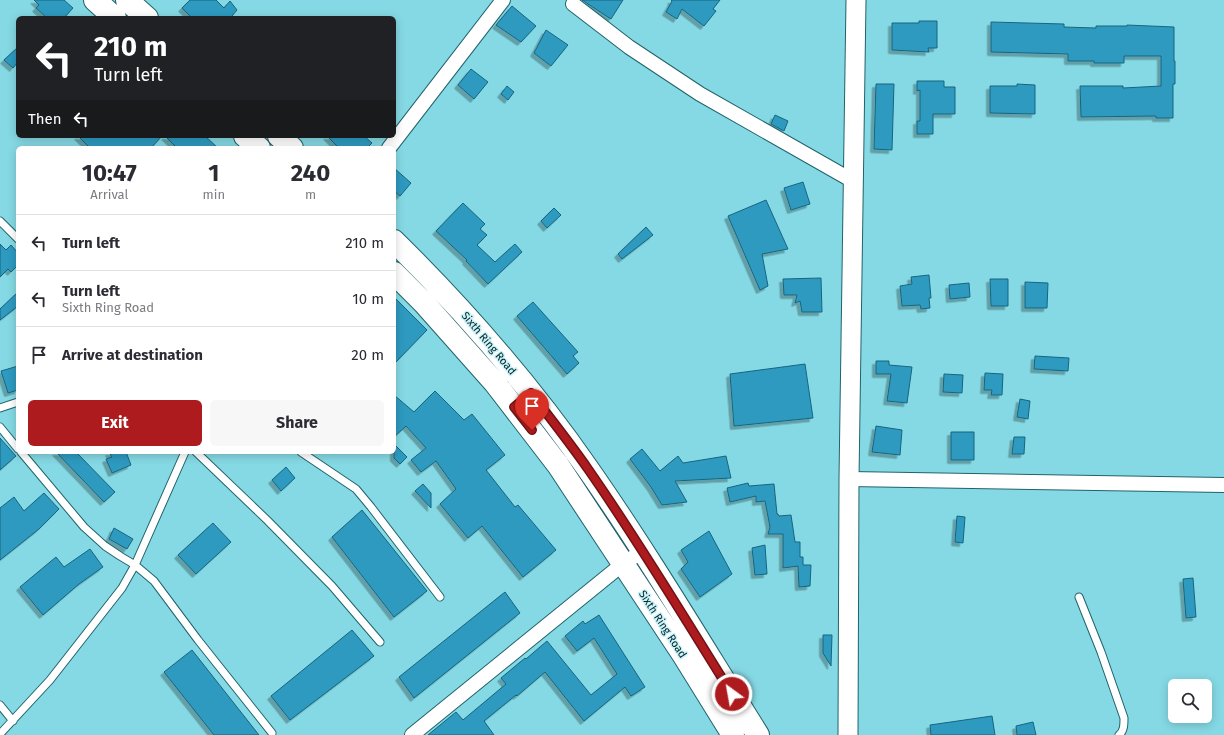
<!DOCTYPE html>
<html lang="en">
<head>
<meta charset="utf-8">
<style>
  body { margin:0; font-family:"Fira Sans",sans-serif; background:#f7f7f7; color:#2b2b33; height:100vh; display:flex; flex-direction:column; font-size:15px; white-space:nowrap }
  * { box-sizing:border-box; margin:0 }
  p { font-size:13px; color:#7c7c81 }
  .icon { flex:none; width:22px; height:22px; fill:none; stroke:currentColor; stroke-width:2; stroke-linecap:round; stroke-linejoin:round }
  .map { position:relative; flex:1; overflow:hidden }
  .drawer { position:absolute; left:16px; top:146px; width:380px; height:308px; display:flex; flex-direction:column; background:#fff; border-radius:6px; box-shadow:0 2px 10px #0003 }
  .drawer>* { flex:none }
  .banner { position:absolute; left:16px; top:16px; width:380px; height:122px; border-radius:6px; box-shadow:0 2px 10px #0003; background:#202124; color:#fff; overflow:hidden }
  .fabs { position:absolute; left:1168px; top:679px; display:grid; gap:8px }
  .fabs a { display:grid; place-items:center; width:44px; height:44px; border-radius:6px; background:#fff; box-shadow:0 2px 10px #0003; font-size:20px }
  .pin { position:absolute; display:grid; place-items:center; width:34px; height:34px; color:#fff; margin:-41px -17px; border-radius:50% 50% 50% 0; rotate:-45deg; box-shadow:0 0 4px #0007 }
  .pin .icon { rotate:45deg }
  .me { position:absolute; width:44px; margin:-22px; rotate:328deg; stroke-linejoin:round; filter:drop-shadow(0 0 3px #0008) }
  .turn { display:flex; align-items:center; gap:14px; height:84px; padding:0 12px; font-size:18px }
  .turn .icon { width:52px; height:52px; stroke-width:2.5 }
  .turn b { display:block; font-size:28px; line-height:34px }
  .then { display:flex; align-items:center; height:38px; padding:0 12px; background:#0003; gap:8px; font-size:15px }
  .eta { display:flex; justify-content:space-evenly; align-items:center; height:68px; text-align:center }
  .eta b { font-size:24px; font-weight:700; line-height:28px }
  .button { display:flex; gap:8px; margin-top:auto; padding:8px 12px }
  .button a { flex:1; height:46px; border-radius:6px; background:#ad1b1e; color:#fff; font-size:16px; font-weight:700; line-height:46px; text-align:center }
  .button a+a { background:#f7f7f7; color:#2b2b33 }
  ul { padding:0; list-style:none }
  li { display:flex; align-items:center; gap:12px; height:56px; padding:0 12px; border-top:1px solid #e1e1e2 }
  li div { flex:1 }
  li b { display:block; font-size:15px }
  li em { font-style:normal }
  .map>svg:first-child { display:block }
</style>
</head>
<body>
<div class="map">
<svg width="1224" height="735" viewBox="0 0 1224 735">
  <defs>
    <filter id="shadow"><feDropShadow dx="-3.5" dy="3.5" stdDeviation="0" flood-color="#0004"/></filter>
  </defs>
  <rect width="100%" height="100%" fill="#85d9e4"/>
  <path fill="#2f9ac0" stroke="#17657f" filter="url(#shadow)" d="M34 0H64L73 8 64 18H47L36 8 39 5Z
    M190 0H216L224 8 230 1 237 10 232 16 234 18H192L182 8Z
    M582 0H623L611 19Z
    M671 0H720L713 9 716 11 704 26 682 9 677 19 666 12 672 1Z
    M512 6 536 26 521 42 496 25Z
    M919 21H937V48H928L929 52 892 50V23H919Z
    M991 22 1064 24V27L1096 28V26H1127V25L1174 27V61H1175V84H1173V118H1156V116L1081 117 1080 86H1123V88L1161 86V56H1124V63H1094V61H1068V54L991 52Z
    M546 30 568 45 551 66 534 53Z
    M18 47V62L13 68 4 60Z
    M471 69 488 82 474 99 458 85Z
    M917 81H944V87H955V114H933V134H917V121H920V90L917 91Z
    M876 84H894L892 150 874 149Z
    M1017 84 1035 85V114L990 113V86H1017Z
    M507 86 514 92 508 100 501 94Z
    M775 115 788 121 784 131 771 124Z
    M78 136H162L151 148H90Z
    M165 136H205L218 148H177Z
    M327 136H364L372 143 367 148H339Z
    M394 168 411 183 400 196 394 191Z
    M803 182 810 204 791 210 784 188Z
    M766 200 788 249 762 254 768 286 760 290 728 216Z
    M463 203 485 224 480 229 487 235 477 245 495 262 515 244 522 252 488 284 466 261 467 260 436 231Z
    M554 208 561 215 547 228 541 221Z
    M646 227 653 235 622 259 618 254Z
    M0 244 6 250 11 245 18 253V265L11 272 8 269 0 277Z
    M929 275 931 298H929L930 308 921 309 920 305 902 306 900 286 912 284 911 277Z
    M821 278 822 312H802L800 301 795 303 797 295H784L783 279Z
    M990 279H1008V306H991Z
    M1025 282 1048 283 1047 308H1025Z
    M969 283 970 297 950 299 949 285Z
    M18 292V306L0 320V309Z
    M394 297 427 330 394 364Z
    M533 302 578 352 573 356 579 363 567 374 517 316Z
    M1035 356 1069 358 1068 371 1034 369Z
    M876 361H889V365L912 367 907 403 887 401 891 374H876Z
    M805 364 813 418 734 426 730 374Z
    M18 366V390L8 393 1 371Z
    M985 373 1003 374 1002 395H991L992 390H984Z
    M944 374 963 375 962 393 943 392Z
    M435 391 464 420 472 414 505 455 486 470 515 507 518 505 556 550 523 577 482 526 468 538 440 504 456 489 436 461 421 472 411 460 426 448 406 426 394 437V395L414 412Z
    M1020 399 1030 401 1028 419 1017 417Z
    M876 426 902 430 900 455 872 452Z
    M951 432H974V460H951Z
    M1014 437H1025L1024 454H1012Z
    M0 438 16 456 0 470Z
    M394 444 407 457 400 464 394 458Z
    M642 449 660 471 678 456 683 463 726 456 731 478 675 481 687 502 662 505 651 487 630 459Z
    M56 452H76L115 492 104 502Z
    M109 452H126L131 465 112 473 106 459 112 457Z
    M286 467 295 478 281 491 272 480Z
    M748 483 749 486 774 484 777 514H778L779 516 791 515 795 542H800V557H803V565H811L810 586 799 587 798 566 783 568V534H768L770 527 765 501 756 502V496L730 502 727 488Z
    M423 484 431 493V508L415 491Z
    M44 493 59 509 39 529 0 560V508L14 497 24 511Z
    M362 510 427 591 394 617 332 537Z
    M957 516 965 517 963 543 955 542Z
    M213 523 231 542 196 574 178 555Z
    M114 528 133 539 127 549 109 539Z
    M709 531 732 574 700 597 681 569 688 562 681 550Z
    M765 545 767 574 755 575 752 548Z
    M90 549 103 567 79 584 43 615 20 587 56 557 64 567Z
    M1193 578 1196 617 1186 618 1183 579Z
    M505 592 520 613 414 698 399 677Z
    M599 615 645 687 631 696 625 687 584 721 545 672 517 696 516 695 484 721 494 735H428L456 712 463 720 506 684 501 678 525 658 526 659 547 641 591 695 617 674 594 638 577 651 565 636 583 621 585 624Z
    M352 630 374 656 290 720 271 696Z
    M823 635H832L831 666 823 653Z
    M192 650 259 735H214L164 672Z
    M992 716 995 735H931L930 725Z
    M1033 722 1036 735H1017L1016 726Z"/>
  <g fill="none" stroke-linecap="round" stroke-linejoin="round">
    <defs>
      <path id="service" d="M0 221 18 239
        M0 408 18 402
        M0 427 18 449
        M21 452 84 527 105 546 120 556 135 565 154 581 198 640 272 733
        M196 452 267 520 332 586 380 642
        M301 452 356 489 371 507 440 597
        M1079 597 1101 652 1124 718C1124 725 1124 731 1119 735
        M0 705 13 721
        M0 734 50 680 122 588 135 565 185 452"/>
      <path id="minor" d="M573 4 629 47 700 94 853 181
        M389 148 503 0
        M849 479 1224 485
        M412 735 624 563 643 551"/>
      <path id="secondary" d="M848 735 849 479 856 0"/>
      <path id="trunk" d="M95 0 115 18
        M127 0 147 18
        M245 136 259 148
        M279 136 292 148
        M394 241C465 311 531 387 588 469 648 555 702 646 758 735
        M394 273 424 303 495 383 558 465 684 656 733 735"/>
    </defs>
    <use href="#service" stroke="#21636b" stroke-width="9"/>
    <use href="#minor" stroke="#21636b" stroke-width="16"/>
    <use href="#secondary" stroke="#21636b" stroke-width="21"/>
    <use href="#trunk" stroke="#21636b" stroke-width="24"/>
    <use href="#service" stroke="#fff" stroke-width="7"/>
    <use href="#minor" stroke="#fff" stroke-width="14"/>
    <use href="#secondary" stroke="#fff" stroke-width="19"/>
    <use href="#trunk" stroke="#fff" stroke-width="22"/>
  </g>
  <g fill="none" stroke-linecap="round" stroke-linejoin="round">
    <defs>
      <path id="route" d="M532 430 514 407 531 393C550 418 570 443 588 469 639 542 685 619 732 694"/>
    </defs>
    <use href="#route" stroke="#701214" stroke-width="10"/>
    <use href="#route" stroke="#ad1b1e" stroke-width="7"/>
  </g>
  <g text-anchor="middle" stroke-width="3" stroke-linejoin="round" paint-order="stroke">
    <g font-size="11" fill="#002428" stroke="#cbf2f7">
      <text transform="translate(489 343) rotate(50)" y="4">Sixth Ring Road</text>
      <text transform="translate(663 624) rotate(57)" y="4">Sixth Ring Road</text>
    </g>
  </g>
</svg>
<div class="fabs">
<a><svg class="icon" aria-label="search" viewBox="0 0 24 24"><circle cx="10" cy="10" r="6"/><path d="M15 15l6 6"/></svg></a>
</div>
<div class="pin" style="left:532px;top:430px;background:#d93025"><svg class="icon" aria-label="arrive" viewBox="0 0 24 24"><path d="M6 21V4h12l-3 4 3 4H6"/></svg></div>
<svg class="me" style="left:732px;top:694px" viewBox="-20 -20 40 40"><circle r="17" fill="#ad1b1e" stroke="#fff" stroke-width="3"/><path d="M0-11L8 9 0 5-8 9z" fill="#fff"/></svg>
<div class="banner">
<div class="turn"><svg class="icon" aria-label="left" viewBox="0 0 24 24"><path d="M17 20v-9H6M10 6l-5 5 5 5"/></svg><div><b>210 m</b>Turn left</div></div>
<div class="then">Then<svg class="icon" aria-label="left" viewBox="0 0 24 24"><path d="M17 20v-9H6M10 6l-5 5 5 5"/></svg></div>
</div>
<section class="drawer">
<div class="eta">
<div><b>10:47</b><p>Arrival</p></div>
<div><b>1</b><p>min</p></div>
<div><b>240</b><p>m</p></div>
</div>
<ul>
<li><svg class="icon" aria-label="left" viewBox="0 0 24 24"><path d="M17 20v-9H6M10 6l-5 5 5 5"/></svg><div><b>Turn left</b></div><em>210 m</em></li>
<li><svg class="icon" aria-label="left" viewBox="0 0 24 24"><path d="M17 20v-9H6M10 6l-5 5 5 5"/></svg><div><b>Turn left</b><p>Sixth Ring Road</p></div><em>10 m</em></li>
<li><svg class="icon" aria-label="arrive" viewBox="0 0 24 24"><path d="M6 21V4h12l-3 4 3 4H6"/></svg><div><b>Arrive at destination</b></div><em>20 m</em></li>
</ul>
<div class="button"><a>Exit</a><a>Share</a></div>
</section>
</div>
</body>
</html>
